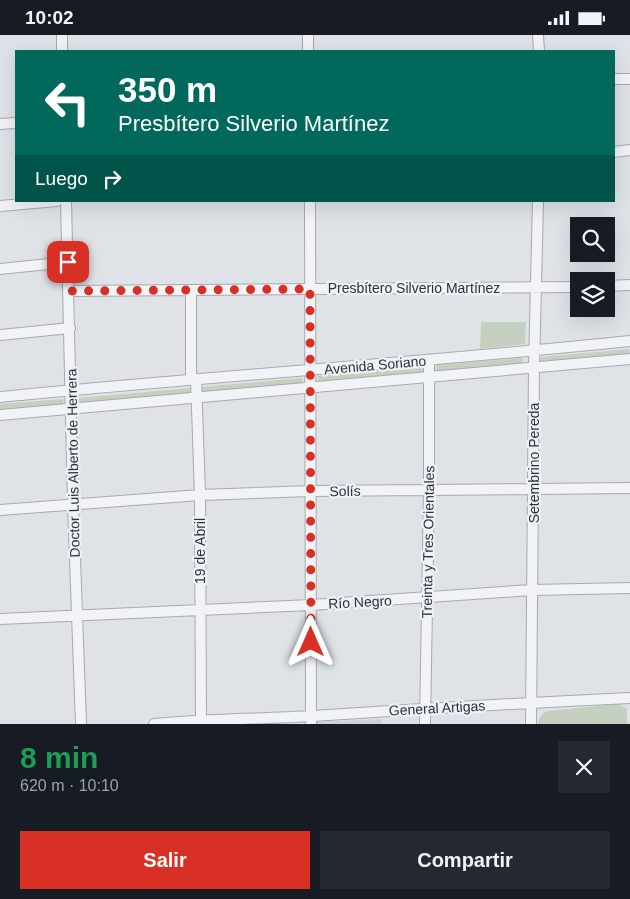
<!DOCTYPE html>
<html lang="es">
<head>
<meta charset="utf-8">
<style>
  body { margin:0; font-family:Helvetica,sans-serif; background:#242831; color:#f1f3f6; height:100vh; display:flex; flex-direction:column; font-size:19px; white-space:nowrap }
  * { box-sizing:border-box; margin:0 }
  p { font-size:16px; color:#9ea1a6 }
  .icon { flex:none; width:28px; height:28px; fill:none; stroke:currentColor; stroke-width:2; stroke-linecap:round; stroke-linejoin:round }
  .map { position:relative; height:689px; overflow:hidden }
  .side { display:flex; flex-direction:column; background:#171b24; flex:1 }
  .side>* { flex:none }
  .hud { position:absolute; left:15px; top:15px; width:600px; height:152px; border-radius:0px; box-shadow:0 5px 20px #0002; background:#00695c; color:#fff; overflow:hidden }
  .fabs { position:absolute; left:570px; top:182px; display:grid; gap:10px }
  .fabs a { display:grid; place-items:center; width:45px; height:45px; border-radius:0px; background:#171b24; box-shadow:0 5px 20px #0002; font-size:25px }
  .pin { position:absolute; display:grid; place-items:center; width:42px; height:42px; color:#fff; margin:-21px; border-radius:10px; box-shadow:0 2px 8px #0006 }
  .me { position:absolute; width:55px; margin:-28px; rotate:0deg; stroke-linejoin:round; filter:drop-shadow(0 0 4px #0008) }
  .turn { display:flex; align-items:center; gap:18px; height:105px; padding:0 20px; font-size:22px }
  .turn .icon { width:65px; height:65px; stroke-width:2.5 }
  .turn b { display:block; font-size:35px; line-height:42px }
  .then { display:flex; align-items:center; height:48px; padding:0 20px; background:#0003; gap:10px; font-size:19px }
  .round { display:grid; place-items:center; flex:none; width:52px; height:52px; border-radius:0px; background:#242831 }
  .overview { display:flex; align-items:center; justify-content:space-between; height:85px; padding:0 20px }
  h1 { font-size:30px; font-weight:700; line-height:38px; color:#1e9e55 }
  .primary-button { display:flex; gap:10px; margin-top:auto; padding:10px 20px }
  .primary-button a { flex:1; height:58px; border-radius:0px; background:#d93025; color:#fff; font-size:20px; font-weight:700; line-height:58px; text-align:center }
  .primary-button a+a { background:#242831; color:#f1f3f6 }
  .status { display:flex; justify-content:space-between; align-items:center; height:35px; padding:0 25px; background:#171b24; direction:ltr }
  .status svg { height:14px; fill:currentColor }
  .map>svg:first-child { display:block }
</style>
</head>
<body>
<div class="status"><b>10:02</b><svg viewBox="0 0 49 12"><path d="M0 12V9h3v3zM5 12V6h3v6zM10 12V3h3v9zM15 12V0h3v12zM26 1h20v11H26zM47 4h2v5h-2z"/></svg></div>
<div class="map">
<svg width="630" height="689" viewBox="0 0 630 689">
  <rect width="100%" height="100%" fill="#dfe3e7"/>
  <path fill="#ced2d8" d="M382 684V689H316V687Z"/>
  <path fill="#c6d0c1" d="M481 287H526L525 309 480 314Z
    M629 314 630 320 541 328V322Z
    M521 323 524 325 521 328 438 336 435 333 437 330Z
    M423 331 425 334 423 337 318 346V341Z
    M302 343 303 350 201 358 200 352Z
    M190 353 191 360 78 369V363Z
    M63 364 64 371 0 376V369Z
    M618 669 627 674V689H538C539 682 541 679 547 676Z"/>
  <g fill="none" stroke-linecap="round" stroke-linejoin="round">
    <defs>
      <path id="minor" d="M62 0V16
        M308 0V16
        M538 0 539 16
        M614 44H630
        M0 89 16 88
        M614 117 630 115
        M66 166 73 469 81 689
        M310 166 311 689
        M0 171 57 166
        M0 234 68 227
        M606 251 630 250
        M69 256 579 252
        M0 300 70 293
        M191 344V255
        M196 344 200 460 201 689
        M0 362C210 341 420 328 630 306
        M0 380 630 324
        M0 475 200 460 311 456 630 453
        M0 584 311 570 532 555 630 553
        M154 689C207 684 260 684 313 681 419 674 524 668 630 663
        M425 689 429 455V325
        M531 689 534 332 538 166"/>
    </defs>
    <use href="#minor" stroke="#a5aab0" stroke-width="12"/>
    <use href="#minor" stroke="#f1f3f6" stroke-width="10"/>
  </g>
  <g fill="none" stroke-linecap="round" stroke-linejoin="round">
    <path stroke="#d93025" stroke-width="9" stroke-dasharray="0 16.2" d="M68 227 69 256 310 254 311 607"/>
  </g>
  <g text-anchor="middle" stroke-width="4.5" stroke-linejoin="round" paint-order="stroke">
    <g font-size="14" fill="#2a323c" stroke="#eef1f5">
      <text x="414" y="258">Presbítero Silverio Martínez</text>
      <text transform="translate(375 330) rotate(-5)" y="5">Avenida Soriano</text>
      <text transform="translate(73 428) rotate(-91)" y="5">Doctor Luis Alberto de Herrera</text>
      <text transform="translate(534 428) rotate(-90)" y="5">Setembrino Pereda</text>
      <text transform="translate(345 456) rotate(-1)" y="5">Solís</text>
      <text transform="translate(428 507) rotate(-89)" y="5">Treinta y Tres Orientales</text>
      <text transform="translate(200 516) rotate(-90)" y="5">19 de Abril</text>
      <text transform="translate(360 567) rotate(-3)" y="5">Río Negro</text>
      <text transform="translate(437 673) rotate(-3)" y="5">General Artigas</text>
    </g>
  </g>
</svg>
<div class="fabs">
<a><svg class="icon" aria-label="search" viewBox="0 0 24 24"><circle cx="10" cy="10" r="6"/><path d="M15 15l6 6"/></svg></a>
<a><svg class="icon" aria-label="layers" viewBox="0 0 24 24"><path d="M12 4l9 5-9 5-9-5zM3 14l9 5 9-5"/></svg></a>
</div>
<div class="pin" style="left:68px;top:227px;background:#d93025"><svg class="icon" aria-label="arrive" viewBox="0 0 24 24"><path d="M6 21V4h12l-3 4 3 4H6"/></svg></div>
<svg class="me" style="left:311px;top:607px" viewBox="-20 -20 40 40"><path d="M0-17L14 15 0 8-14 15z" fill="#d93025" stroke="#fff" stroke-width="4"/></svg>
<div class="hud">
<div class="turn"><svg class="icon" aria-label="left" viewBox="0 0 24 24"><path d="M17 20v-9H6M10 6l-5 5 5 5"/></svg><div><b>350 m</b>Presbítero Silverio Martínez</div></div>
<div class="then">Luego<svg class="icon" aria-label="right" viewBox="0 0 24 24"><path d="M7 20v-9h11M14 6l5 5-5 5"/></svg></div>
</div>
</div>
<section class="side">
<div class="overview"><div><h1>8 min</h1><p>620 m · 10:10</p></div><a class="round"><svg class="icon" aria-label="close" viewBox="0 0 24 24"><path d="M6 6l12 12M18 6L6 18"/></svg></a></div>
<div class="primary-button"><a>Salir</a><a>Compartir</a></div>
</section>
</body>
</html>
